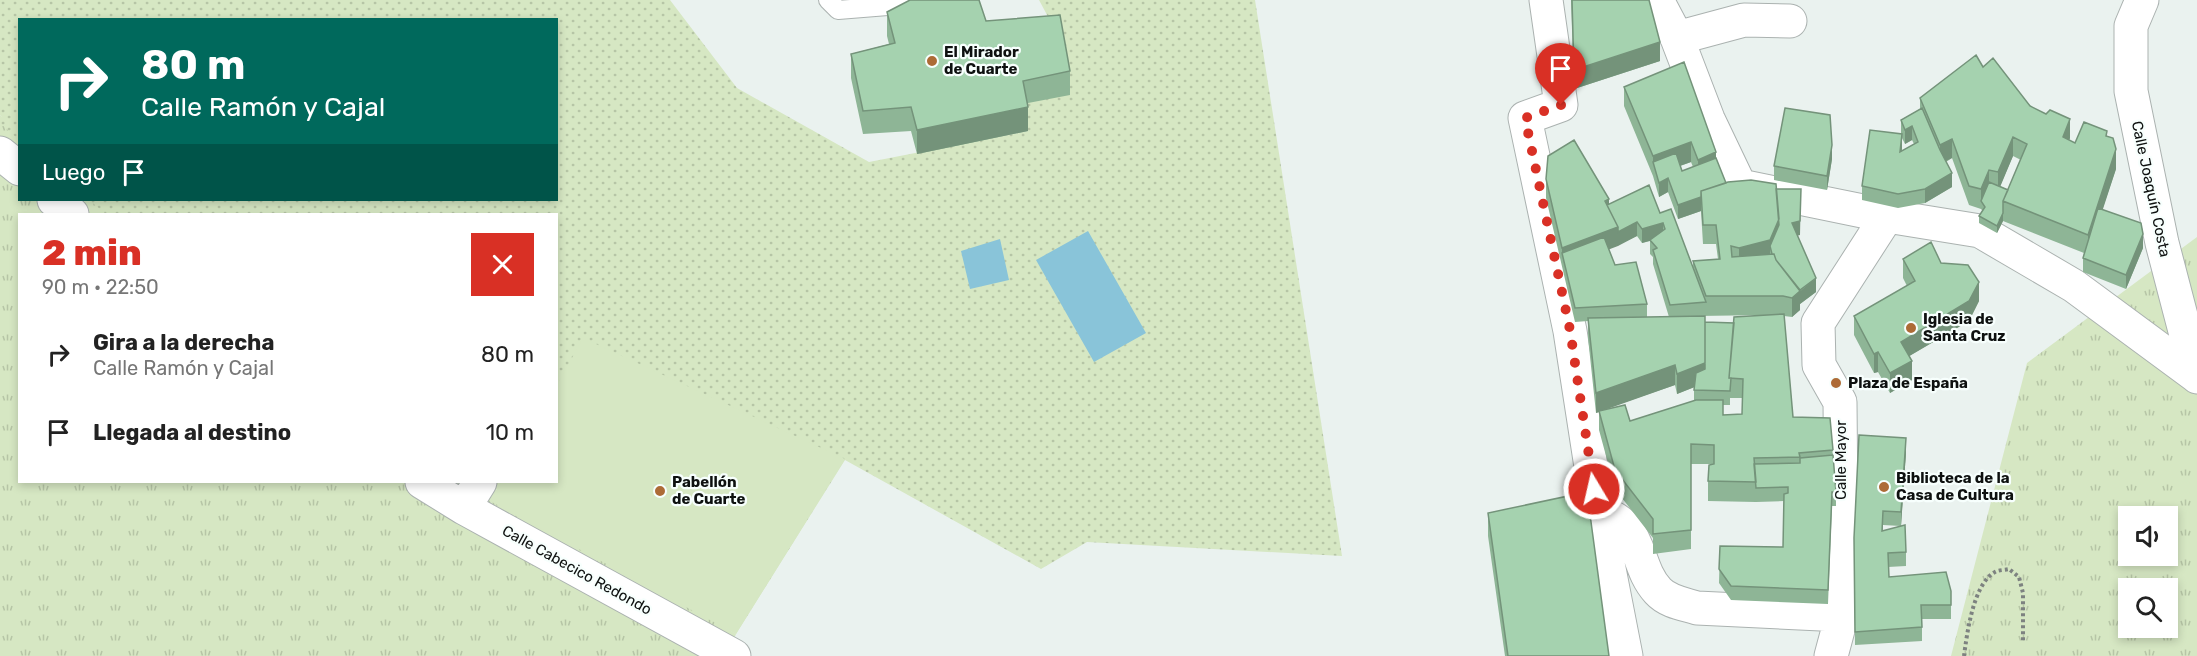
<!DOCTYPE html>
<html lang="es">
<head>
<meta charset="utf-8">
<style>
  body { margin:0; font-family:Rubik,sans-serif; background:#f6f6f6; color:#222; height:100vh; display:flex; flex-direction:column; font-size:22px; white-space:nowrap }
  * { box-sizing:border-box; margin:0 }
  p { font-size:20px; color:#767676 }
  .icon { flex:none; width:33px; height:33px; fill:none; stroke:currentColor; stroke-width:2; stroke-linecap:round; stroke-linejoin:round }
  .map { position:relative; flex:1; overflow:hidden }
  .drawer { position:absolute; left:18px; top:213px; width:540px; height:270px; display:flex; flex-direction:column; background:#fff; border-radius:0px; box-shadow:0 3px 9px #0003 }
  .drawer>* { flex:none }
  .hud { position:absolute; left:18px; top:18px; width:540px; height:183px; border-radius:0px; box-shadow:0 3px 9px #0003; background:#00695c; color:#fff; overflow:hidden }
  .fabs { position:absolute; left:2118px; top:506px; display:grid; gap:12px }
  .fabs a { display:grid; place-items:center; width:60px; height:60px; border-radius:0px; background:#fff; box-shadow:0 3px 9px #0003; font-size:30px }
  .pin { position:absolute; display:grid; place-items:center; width:51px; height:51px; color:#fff; margin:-62px -26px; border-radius:50% 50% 50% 0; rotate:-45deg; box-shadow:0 0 6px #0007 }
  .pin .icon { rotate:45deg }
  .me { position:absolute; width:66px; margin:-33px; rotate:351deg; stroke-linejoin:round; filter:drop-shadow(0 0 4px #0008) }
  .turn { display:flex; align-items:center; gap:21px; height:126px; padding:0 24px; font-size:27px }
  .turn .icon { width:78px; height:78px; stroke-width:2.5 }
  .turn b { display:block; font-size:42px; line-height:51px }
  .then { display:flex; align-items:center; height:57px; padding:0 24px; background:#0003; gap:12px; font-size:22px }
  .round { display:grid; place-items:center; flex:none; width:63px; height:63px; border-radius:0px; background:#f6f6f6 }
  .summary { display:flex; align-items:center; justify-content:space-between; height:102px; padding:0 24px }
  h1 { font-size:36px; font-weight:800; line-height:45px; color:#d93025 }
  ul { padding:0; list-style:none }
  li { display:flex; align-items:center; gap:18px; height:78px; padding:0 24px }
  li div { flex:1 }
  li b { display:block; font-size:22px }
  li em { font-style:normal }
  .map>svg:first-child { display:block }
</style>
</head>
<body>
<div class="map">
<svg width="2197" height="656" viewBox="0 0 2197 656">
  <defs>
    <pattern id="grass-tufts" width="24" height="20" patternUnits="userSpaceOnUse" patternTransform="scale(1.5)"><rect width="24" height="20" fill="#d6e7c3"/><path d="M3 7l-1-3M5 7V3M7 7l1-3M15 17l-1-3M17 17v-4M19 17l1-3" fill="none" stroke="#b6c5a6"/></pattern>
    <pattern id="park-dots" width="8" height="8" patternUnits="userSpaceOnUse" patternTransform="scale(1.5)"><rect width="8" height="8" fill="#d6e7c3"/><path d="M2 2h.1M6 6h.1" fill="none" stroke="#b6c5a6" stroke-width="1.8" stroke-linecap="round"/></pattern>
  </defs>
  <rect width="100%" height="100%" fill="#eaf2ef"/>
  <path fill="url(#grass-tufts)" fill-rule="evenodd" d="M0 115 19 132 20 200H97L114 214H20V482H484L736 634 727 656H0Z
    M2197 237V656H1951L2027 363ZM2128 516H2168V555H2128ZM2128 588H2168V627H2128Z"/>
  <path fill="url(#park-dots)" d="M0 0H670L737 88 869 162 1028 131 1023 104 1060 39 1039 0H1255L1342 556 1087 542 1041 569 845 460 736 634 484 482H556V214H106L89 200H556V20H20L19 140 0 123 2 117 0 115Z"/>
  <path fill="#d6e7c3" d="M583 338 845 459 736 634 490 501 502 482H556L557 385Z"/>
  <path fill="#89c4d9" d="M1088 231 1146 333 1094 362 1036 260Z
    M1000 239 1009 280 970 289 961 251Z"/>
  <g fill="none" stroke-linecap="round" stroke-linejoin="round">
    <defs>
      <path id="lane" d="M828 0 838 10 900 5 909 0"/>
      <path id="street" d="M1546 0 1561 105 1525 118 1570 331 1598 512 1626 656
        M1657 0 1677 38 1708 119 1740 186 1887 216 1980 231 2074 286 2196 376
        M2142 0 2131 26V91L2162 243 2197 377
        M1677 38 1744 20 1790 21
        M0 153 20 169
        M54 200 72 214
        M422 482 464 508 734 656
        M464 508 480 482
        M1598 512C1644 523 1633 564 1658 591 1668 602 1684 604 1697 608L1842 615
        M1831 656 1842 615 1840 402 1819 365 1818 323 1887 216"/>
    </defs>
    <use href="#lane" stroke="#abb2b0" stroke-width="20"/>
    <use href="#street" stroke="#abb2b0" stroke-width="35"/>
    <path stroke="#7d8280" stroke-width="4" stroke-dasharray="3 3" stroke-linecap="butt" d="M1964 656C1967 634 1973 584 1995 572 1998 570 2005 570 2009 569L2019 577 2023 593V642"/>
    <use href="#lane" stroke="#fff" stroke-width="18"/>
    <use href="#street" stroke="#fff" stroke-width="33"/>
  </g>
  <path fill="#8eb596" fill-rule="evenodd" d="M1571 0H1649L1660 61 1574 89Z
    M887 12 986 21 1070 71V95L1028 103V131L917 154 911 131 863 134 851 78V54L889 44 887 36Z
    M1983 67 2070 138 2069 140 2075 143 2107 137 2116 169 2102 210 2143 248 2126 289 2083 272V258L2084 253 2003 221 1997 233 1979 223V216L1983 211 1981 209 1969 205 1952 158 1946 162 1952 187 1925 203 1898 208 1862 200V186L1901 134V120L1920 109V98ZM1902 138 1905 144 1912 140 1914 144 1902 151ZM2013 156 2021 160 2008 190 2000 186Z
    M1624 87 1716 158 1726 183 1776 189 1800 235H1797L1816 292 1800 304V310L1792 317 1784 316 1793 417 1830 418 1836 492V506H1832L1828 604 1731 600 1719 583 1720 546 1783 547 1784 501 1756 502 1708 501V481L1714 464H1691V549L1653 554V538L1615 489 1599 430V412L1596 413 1588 338V321L1575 322 1546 198V179L1609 204 1660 213 1693 268V261L1718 259 1716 244H1703L1701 211 1678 219 1668 192 1659 197 1653 176 1624 106ZM1691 162 1693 167 1682 171 1680 166ZM1637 236 1642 243 1650 241V254L1653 257V264L1669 317H1647V304L1615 265 1609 249ZM1766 315 1734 323 1705 322 1698 316ZM1675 385 1677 394 1694 387V401L1630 421 1605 409ZM1730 398H1743L1742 414 1723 415V405H1730Z
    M1832 159 1827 190 1774 180V166Z
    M1903 259 1941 263 1979 301 1969 321 1909 356 1912 380 1890 393 1878 372 1874 373 1854 335V316L1907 286 1903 278Z
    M1906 452 1901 526 1883 525V531L1906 552V566L1888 567 1889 577 1951 591V619H1922V641L1855 645 1854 538Z
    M1488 513 1609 656H1505L1488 536Z"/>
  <path fill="#74937a" d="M1660 42V61L1574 89V70Z
    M1028 107V131L917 154V130Z
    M2070 119V138L2063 156V137Z
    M1912 126V140L1905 144V130Z
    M1902 134V148L1900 166V152Z
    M2013 137V156L1998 192V172Z
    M1952 139V158L1940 164V145Z
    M1691 142V162L1657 174 1653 162V156Z
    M1832 145V159L1827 190V176Z
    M2116 149V169L2088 255V235Z
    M1716 152V171L1698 179V160Z
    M1989 170V189L1981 201V189Z
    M1952 173V187L1925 203V189Z
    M1668 178V192L1659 197V183Z
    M1801 189 1800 235 1792 237V223Z
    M1701 197V211L1678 219V205Z
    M1609 199V215L1605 201Z
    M2003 213V221L1997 233V226Z
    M1779 219V239L1770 246V260L1739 267V248Z
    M1637 222V236L1618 246 1565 266 1562 253V267V248L1618 227Z
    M1663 223V237L1642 243V229Z
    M2143 234V248L2126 289V275Z
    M1816 278V292L1800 304V310L1792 317V298Z
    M1979 282V301L1969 321 1901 361V342Z
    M1878 352V372L1874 373V354Z
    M1912 361V380L1890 393V373Z
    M1705 363V383L1677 394V374Z
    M1675 365V385L1596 413V393Z
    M1906 438V452L1901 526V512Z"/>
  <path fill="#a5d2af" stroke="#74937a" stroke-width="1.5" d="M910 0H979L986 21 1060 15 1070 71 1023 81 1028 107 917 130 911 107 863 111 851 54 895 43 887 12Z
    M1572 0H1649L1660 42 1574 70Z
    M1976 55 1983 67 1993 58 2030 106 2046 114 2050 110 2070 119 2063 137 2075 143 2084 122 2107 131 2106 136 2113 138 2116 149 2088 235 2003 201 2027 144 2013 137 1998 172 1989 170 1981 189 1969 186 1952 139 1940 145 1920 98Z
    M1684 62 1716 152 1698 160 1691 142 1653 156 1624 87Z
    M1785 108 1830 115 1832 145 1827 176 1774 166Z
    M1922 108 1940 150 1952 173 1925 189 1898 194 1862 186 1870 130 1902 134 1900 152 1918 142 1912 126 1905 130 1901 120Z
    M1574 140 1609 199 1605 201 1618 227 1562 248 1546 179 1548 156Z
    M1676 153 1682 171 1716 158 1726 183 1701 191V197L1678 205 1668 178 1659 183 1653 162Z
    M1751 180 1776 184 1779 219 1770 240 1739 248 1731 246 1732 257 1774 254 1776 260 1800 291 1792 298 1783 296H1706L1693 261 1720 259 1716 225H1703L1701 191 1728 182Z
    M1989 182 2008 190 2003 201V213L1997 226 1979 216 1985 207 1981 201Z
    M1649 185 1660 213 1671 209 1706 302 1670 305 1653 250 1657 248 1650 240 1665 229 1663 223 1642 229 1637 222 1618 232V227L1607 205Z
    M1776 189H1801L1800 221 1792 223 1816 278 1800 290 1776 260 1774 254H1772L1770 246 1779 225Z
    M2098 208 2141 223 2143 234 2126 275 2083 258Z
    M1604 237 1615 265 1636 262 1647 304 1575 308 1562 253Z
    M1931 242 1941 263 1968 265 1979 282 1969 301 1901 342 1912 361 1890 373 1878 352 1874 354 1854 316 1915 281 1903 259Z
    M1784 314 1793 417 1830 418 1833 450 1799 453 1800 457 1754 458 1756 482 1708 481 1709 465 1714 464V445L1691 444V530L1653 534V519L1615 470 1599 411 1625 405 1630 421 1696 400H1723V415L1742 414 1743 379 1729 378 1734 317Z
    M1705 316V363L1677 374 1675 365 1596 393 1588 318Z
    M1705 322 1734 323 1729 378H1731L1730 391 1694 390 1696 373 1705 369Z
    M1859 435 1906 438 1901 512 1883 511 1882 531 1905 525 1906 552 1888 553 1889 577 1946 572 1951 591V605H1921L1922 627 1855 632 1854 538Z
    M1833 455 1836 492H1832L1828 590 1731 586 1719 569 1720 546 1783 547 1784 494 1788 493V487L1756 488 1754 464 1800 463V458Z
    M1587 492 1609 656H1508L1488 513Z"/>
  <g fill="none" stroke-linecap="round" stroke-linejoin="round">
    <path stroke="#d93025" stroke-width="10" stroke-dasharray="0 18" d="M1561 105 1525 118 1570 330 1594 489"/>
  </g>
  <g fill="#ad6b36" stroke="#f7fffd" stroke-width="2">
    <circle cx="932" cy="61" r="6"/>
    <circle cx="1911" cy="328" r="6"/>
    <circle cx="1836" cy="383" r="6"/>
    <circle cx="1884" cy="487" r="6"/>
    <circle cx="660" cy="491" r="6"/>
  </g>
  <g text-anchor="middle" stroke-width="4.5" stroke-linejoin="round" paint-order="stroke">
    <g font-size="15" font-weight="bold" fill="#0e1110" stroke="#f7fffd" text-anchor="start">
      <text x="944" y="57">El Mirador<tspan x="944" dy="17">de Cuarte</tspan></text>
      <text x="1923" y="324">Iglesia de<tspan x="1923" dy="17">Santa Cruz</tspan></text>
      <text x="1848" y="388">Plaza de España</text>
      <text x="1896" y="483">Biblioteca de la<tspan x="1896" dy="17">Casa de Cultura</tspan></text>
      <text x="672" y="487">Pabellón<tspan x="672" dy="17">de Cuarte</tspan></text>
    </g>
    <g font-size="15" fill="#0e1110" stroke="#f7fffd">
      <text transform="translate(2151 189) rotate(78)" y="5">Calle Joaquín Costa</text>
      <text transform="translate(1841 460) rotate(-90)" y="5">Calle Mayor</text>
      <text transform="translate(577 570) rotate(29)" y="5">Calle Cabecico Redondo</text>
    </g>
  </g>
</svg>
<div class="fabs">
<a><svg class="icon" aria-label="sound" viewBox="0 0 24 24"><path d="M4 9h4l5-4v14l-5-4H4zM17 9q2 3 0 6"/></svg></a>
<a><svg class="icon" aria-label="search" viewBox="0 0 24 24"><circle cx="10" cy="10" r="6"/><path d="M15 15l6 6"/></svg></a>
</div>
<div class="pin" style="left:1561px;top:105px;background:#d93025"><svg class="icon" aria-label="arrive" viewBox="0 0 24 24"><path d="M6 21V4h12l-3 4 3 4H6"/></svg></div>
<svg class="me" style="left:1594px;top:489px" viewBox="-20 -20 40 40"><circle r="17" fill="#d93025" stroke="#fff" stroke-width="3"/><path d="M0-11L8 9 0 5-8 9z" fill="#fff"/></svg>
<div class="hud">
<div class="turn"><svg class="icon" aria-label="right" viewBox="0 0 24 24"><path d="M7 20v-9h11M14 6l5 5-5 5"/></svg><div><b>80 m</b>Calle Ramón y Cajal</div></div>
<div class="then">Luego<svg class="icon" aria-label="arrive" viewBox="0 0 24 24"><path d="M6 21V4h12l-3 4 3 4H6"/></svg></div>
</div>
<section class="drawer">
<div class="summary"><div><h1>2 min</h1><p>90 m · 22:50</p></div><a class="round" style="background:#d93025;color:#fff"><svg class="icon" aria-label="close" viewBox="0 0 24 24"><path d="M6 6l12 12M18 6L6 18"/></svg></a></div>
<ul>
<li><svg class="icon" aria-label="right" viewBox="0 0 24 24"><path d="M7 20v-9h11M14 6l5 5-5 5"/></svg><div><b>Gira a la derecha</b><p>Calle Ramón y Cajal</p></div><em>80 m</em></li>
<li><svg class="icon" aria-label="arrive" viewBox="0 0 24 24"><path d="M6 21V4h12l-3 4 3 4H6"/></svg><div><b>Llegada al destino</b></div><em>10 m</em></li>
</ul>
</section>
</div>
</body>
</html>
